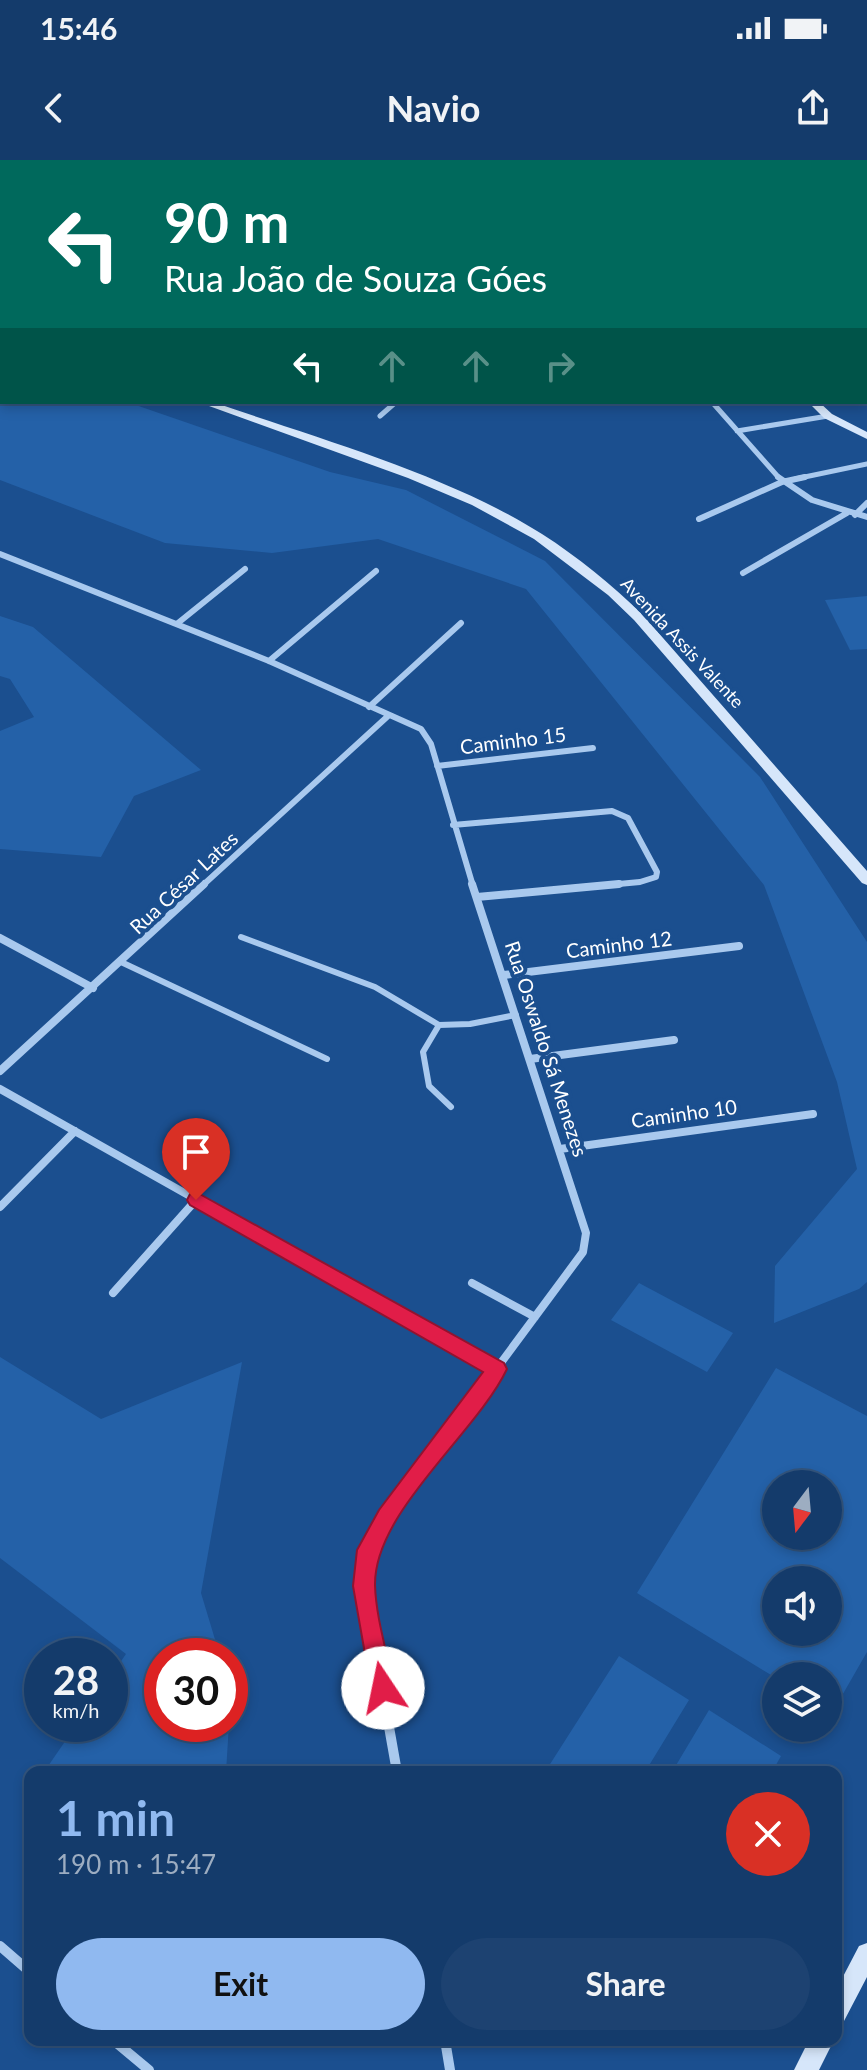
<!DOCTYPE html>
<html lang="en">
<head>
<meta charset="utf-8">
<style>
  body { margin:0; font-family:Lato,sans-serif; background:#1d4271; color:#f1f3f6; height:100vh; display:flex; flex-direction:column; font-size:30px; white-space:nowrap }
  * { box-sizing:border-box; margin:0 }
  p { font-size:26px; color:#9dadc1 }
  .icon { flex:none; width:44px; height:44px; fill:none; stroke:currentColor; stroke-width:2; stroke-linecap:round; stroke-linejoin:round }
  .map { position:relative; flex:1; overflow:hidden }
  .drawer { position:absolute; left:24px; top:1606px; width:818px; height:280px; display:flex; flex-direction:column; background:#143b6b; border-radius:16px; box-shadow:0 4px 12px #0003,0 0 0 2px #33557e }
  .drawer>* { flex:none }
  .guide { position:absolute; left:0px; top:0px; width:868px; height:244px; box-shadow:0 4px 12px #0003,0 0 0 2px #33557e; background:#00695c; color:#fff; overflow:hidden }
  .needle { width:52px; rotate:196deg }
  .fabs { position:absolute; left:762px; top:1310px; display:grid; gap:16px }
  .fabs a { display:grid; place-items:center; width:80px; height:80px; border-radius:50%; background:#143b6b; box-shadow:0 4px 12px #0003,0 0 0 2px #33557e; font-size:40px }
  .speed { position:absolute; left:24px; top:1478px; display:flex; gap:16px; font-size:40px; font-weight:700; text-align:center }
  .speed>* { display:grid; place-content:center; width:104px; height:104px; border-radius:50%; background:#143b6b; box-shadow:0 4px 12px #0003,0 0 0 2px #33557e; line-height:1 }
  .speed small { font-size:20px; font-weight:400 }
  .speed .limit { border:12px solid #d22; background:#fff; color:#111 }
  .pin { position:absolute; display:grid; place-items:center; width:68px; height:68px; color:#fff; margin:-82px -34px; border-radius:50% 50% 50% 0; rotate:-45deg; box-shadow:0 0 8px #0007 }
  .pin .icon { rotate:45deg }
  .me { position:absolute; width:88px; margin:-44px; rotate:349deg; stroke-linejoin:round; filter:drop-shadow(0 0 6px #0008) }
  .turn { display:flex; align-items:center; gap:28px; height:168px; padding:0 32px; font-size:36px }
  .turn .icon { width:104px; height:104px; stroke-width:2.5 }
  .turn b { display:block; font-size:56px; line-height:68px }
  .lanes { display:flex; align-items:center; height:76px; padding:0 32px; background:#0003; justify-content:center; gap:40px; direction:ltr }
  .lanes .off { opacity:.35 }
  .round { display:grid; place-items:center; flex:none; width:84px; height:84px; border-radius:42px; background:#1d4271 }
  .overview { display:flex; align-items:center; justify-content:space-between; height:136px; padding:0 32px }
  h1 { font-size:48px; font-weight:700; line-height:60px; color:#90b9f0 }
  .button { display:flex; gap:16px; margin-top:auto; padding:16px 32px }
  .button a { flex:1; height:92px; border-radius:48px; background:#90b9f0; color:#111; font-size:32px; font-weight:700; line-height:92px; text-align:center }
  .button a+a { background:#1d4271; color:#f1f3f6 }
  .status { display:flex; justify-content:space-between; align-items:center; height:56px; padding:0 40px; background:#143b6b; direction:ltr }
  .status svg { height:22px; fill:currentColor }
  header { display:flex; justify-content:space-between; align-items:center; height:104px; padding:0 32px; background:#143b6b; font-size:36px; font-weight:700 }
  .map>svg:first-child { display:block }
</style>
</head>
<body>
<div class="status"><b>15:46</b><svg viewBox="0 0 49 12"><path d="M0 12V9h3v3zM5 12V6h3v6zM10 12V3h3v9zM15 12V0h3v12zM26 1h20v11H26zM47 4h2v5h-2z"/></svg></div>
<header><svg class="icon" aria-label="back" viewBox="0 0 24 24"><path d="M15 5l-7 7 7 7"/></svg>Navio<svg class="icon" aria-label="share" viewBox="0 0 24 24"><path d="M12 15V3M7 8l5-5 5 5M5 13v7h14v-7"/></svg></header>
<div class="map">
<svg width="867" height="1910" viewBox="0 0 867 1910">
  <rect width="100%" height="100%" fill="#1b4f8f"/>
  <path fill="#2461a8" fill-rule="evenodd" d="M0 199 2 242H127L330 312 406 330 545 401 760 617 867 782V1122L859 1129 774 1163 775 1106 857 1009 837 922 764 725 526 429 378 379 272 393 165 383 0 320Z
    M867 436V489L850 490 825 440Z
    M0 456 33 467 201 610 134 636 101 697 0 689V571L34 557 10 519 0 516Z
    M639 1123 733 1173 707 1212 611 1160Z
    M0 1197 101 1259 242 1202 201 1433 220 1496H162V1564H229L226 1612H44L77 1564H110V1517L126 1494 0 1398Z
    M776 1208 867 1256V1492L832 1553 828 1550V1516L776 1518 637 1433ZM776 1324H828V1376H776ZM776 1420H828V1472H776Z
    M619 1496 689 1540 645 1612H545Z
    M709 1550 781 1596 772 1612H672Z"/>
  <path fill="#2a66ad" stroke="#1d4779" stroke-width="2" d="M867 86V108L866 107Z
    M866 110H867V157H866Z"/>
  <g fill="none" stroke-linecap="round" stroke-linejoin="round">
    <path stroke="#a9c9ee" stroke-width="6" d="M241 777 375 827 439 865 470 864 516 855
      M121 802 327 899
      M439 865 423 892 429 926 451 947"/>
    <path stroke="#a9c9ee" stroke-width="5" d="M819 0 824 2
      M150 2 153 0
      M244 2 247 0
      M340 2 343 0
      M712 242 780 319
      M864 242 867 243
      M380 256 396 242
      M737 271 828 256
      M795 319 867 304"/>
    <path stroke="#a9c9ee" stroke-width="6" d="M778 317 812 340 867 357
      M855 355 867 343
      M699 359 782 322 805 317
      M0 394 269 501 421 569 431 584 473 726
      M743 413 847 353
      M178 463 245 409
      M269 501 376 411
      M369 547 461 463
      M437 606 593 588
      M453 665 612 651 628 658 657 712 656 717 640 722 597 726
      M202 726 388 556"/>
    <path stroke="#a9c9ee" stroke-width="8" d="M477 737 619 724
      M0 778 93 828
      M504 815 739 786
      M530 899 674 880
      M0 911 204 724
      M0 929 497 1209
      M560 989 813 954
      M0 1047 75 971
      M472 1123 535 1157
      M113 1133 196 1040
      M469 1246 583 1092 586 1073 472 724"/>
    <path stroke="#a9c9ee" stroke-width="10" d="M397 1612 364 1426 368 1390 387 1357 471 1244
      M0 1786 30 1812
      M113 1880 149 1910
      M445 1880 450 1910"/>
    <path fill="#d6e6fa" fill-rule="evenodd" d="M867 73V80H866V73Z
      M0 178H2V185H0Z
      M198 242H213C319 279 447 314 542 374 578 397 612 425 642 454L867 711V725L862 723 634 460 608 435 534 379 472 345 408 318Z
      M808 242H819L832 254 867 272V279L824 258Z
      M867 1783V1817L844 1861 836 1864V1830L859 1786Z
      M809 1880H834L819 1910H794Z"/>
  </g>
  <path fill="#e11d48" stroke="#92132f" stroke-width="2" d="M196 1032 504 1203 507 1209C476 1274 374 1352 375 1425 376 1459 388 1495 394 1528L391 1536 383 1539 374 1536 371 1528 353 1426 357 1390 379 1350 483 1212 190 1045 187 1040 190 1034Z"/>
  <g text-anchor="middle" stroke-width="8" stroke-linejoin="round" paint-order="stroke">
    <g font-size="18" fill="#fff" stroke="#1b4f8f">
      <text transform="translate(682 483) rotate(47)" y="6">Avenida Assis Valente</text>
    </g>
    <g font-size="20" fill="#fff" stroke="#1b4f8f">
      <text transform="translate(513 581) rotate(-7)" y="7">Caminho 15</text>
      <text transform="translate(184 723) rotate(-43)" y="7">Rua César Lates</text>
      <text transform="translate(619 785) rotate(-7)" y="7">Caminho 12</text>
      <text transform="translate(546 889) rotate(72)" y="7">Rua Oswaldo Sá Menezes</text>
      <text transform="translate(684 954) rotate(-8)" y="7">Caminho 10</text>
    </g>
  </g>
</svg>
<div class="fabs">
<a><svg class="needle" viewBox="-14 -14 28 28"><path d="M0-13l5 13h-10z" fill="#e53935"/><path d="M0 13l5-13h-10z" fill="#9dadc1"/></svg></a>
<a><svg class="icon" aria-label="sound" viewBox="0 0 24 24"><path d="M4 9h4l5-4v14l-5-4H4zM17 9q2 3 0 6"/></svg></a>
<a><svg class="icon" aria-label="layers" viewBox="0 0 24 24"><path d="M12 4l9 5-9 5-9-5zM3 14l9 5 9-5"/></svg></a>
</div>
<div class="speed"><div>28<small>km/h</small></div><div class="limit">30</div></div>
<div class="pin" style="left:196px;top:1040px;background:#d93025"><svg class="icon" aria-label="arrive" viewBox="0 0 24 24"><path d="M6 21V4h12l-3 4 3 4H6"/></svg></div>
<svg class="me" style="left:383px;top:1528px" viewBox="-20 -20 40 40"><circle r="19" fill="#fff"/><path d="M0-13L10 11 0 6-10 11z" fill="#e11d48"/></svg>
<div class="guide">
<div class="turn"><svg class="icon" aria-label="left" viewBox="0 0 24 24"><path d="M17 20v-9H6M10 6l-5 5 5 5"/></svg><div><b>90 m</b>Rua João de Souza Góes</div></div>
<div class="lanes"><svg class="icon" aria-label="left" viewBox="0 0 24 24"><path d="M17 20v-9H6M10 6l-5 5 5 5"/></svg><svg class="icon off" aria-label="ahead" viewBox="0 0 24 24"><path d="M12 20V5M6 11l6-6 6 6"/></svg><svg class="icon off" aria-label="ahead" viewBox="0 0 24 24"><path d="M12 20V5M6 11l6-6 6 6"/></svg><svg class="icon off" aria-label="right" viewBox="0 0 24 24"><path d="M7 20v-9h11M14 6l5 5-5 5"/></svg></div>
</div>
<section class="drawer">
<div class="overview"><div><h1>1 min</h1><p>190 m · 15:47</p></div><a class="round" style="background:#d93025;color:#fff"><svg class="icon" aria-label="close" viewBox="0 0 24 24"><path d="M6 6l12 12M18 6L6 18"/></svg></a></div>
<div class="button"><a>Exit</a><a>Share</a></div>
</section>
</div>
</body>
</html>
